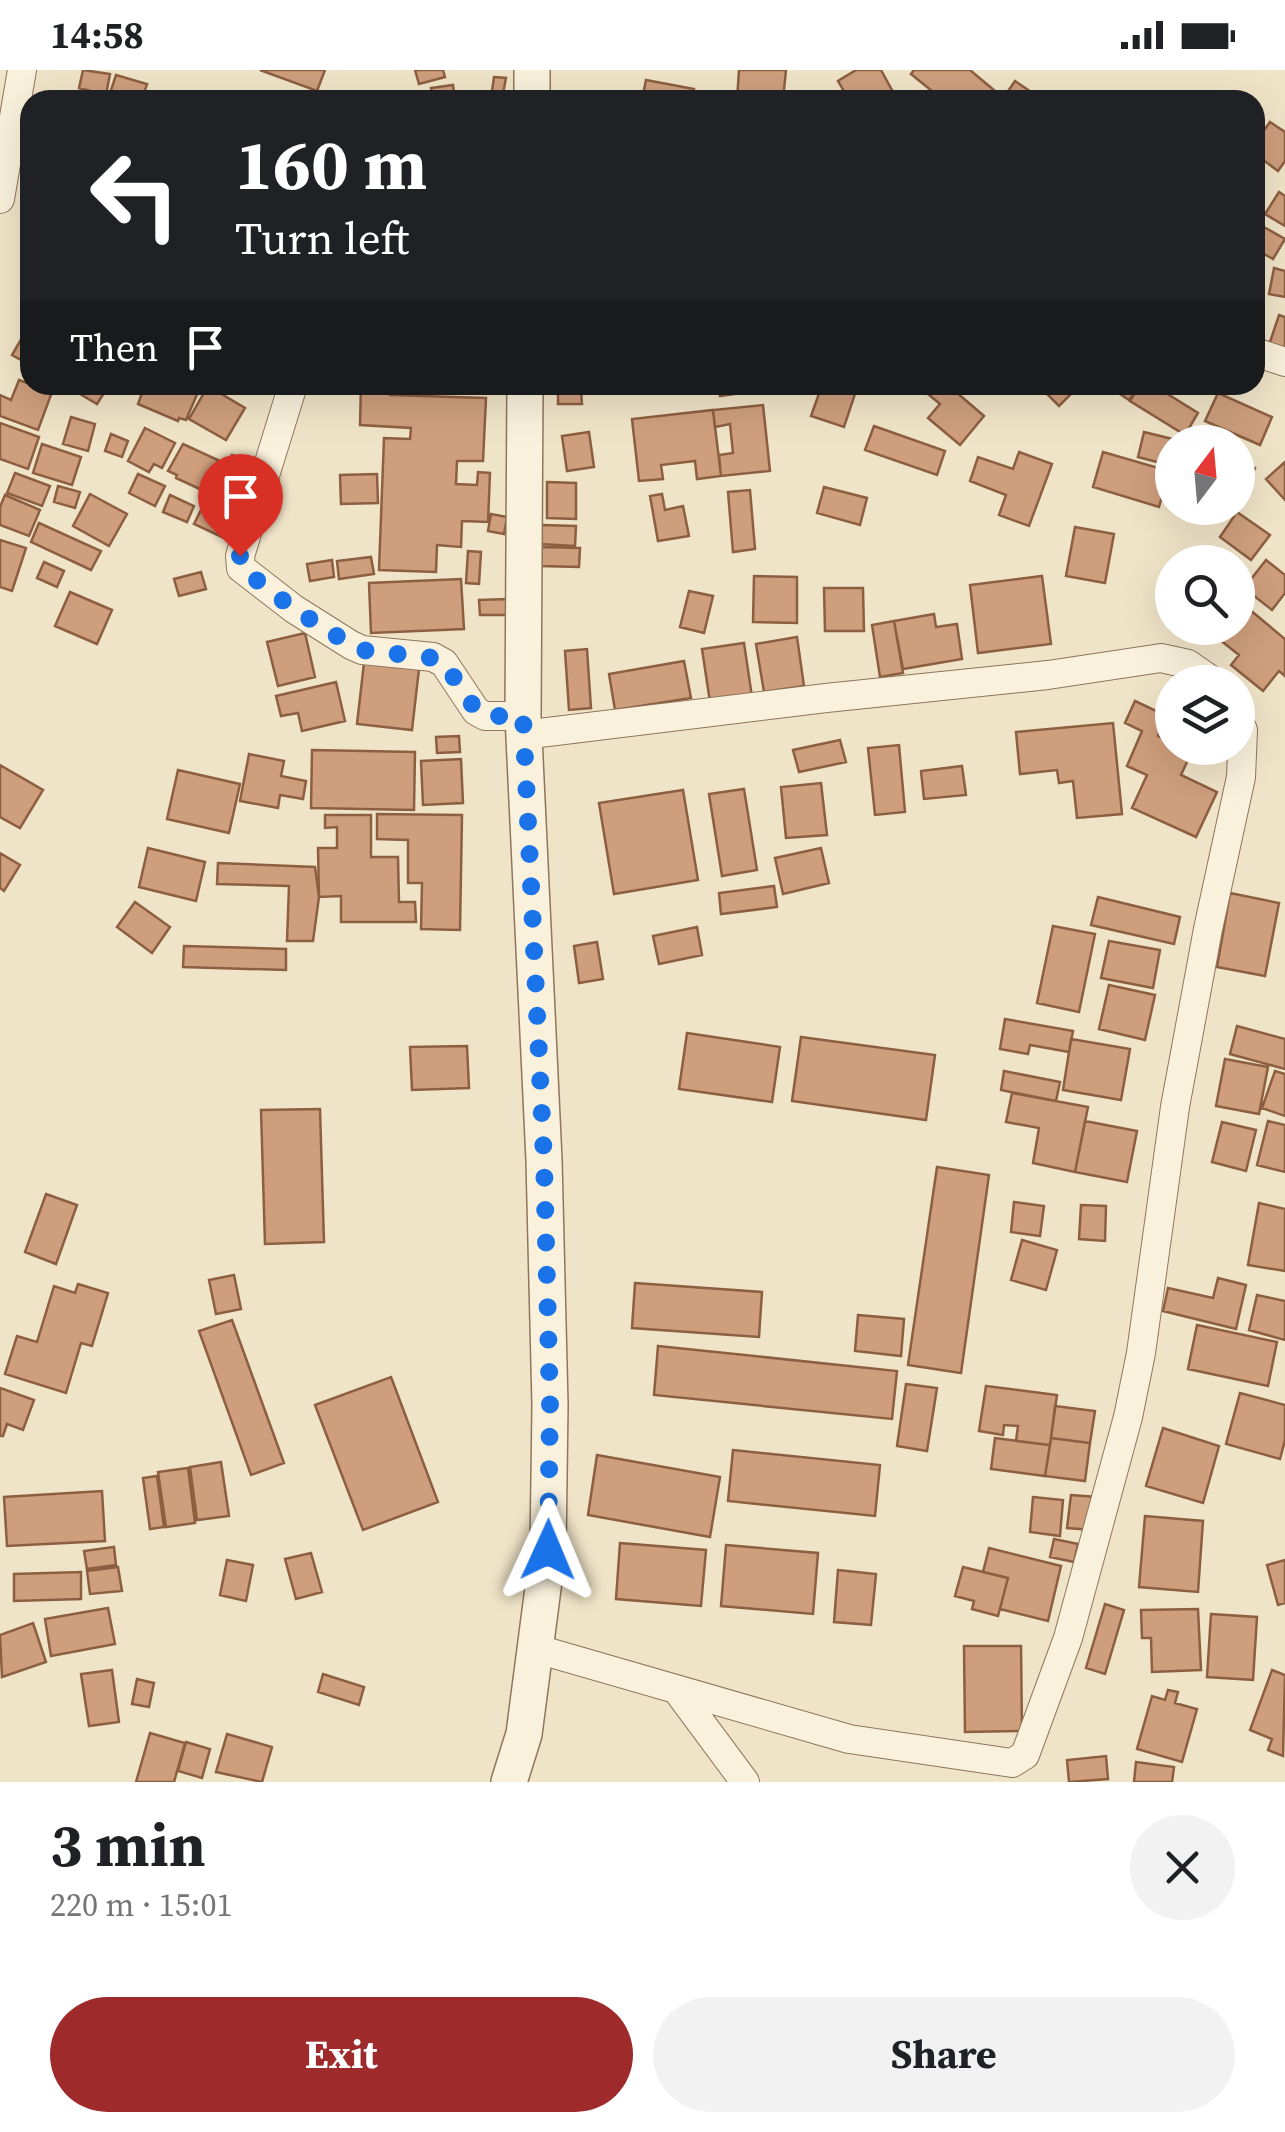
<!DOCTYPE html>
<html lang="en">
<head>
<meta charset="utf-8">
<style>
  body { margin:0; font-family:"Source Serif 4",serif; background:#f2f2f2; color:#202124; height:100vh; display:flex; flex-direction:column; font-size:38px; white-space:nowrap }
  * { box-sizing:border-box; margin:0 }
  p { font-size:32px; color:#757577 }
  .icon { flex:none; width:55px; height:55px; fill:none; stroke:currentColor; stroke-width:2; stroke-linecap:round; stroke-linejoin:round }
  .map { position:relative; height:1712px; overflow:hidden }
  .sheet { display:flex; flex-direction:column; background:#fff; flex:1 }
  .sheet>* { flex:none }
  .guide { position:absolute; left:20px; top:20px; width:1245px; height:305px; border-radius:30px; box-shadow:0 10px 40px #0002; background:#202124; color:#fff; overflow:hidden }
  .needle { width:65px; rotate:16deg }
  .tools { position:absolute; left:1155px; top:355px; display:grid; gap:20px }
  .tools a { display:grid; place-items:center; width:100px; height:100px; border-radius:50%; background:#fff; box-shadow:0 10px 40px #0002; font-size:50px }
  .pin { position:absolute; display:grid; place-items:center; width:85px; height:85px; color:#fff; margin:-102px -42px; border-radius:50% 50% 50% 0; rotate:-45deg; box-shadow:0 0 10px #0007 }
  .pin .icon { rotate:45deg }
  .me { position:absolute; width:110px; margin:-55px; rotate:1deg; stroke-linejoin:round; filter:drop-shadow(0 0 8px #0008) }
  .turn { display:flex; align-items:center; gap:35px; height:210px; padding:0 50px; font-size:45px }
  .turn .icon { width:130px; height:130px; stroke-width:2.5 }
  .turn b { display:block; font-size:70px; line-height:85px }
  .then { display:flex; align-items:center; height:95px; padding:0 50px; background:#0003; gap:20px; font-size:38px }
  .round { display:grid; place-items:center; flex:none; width:105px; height:105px; border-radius:52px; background:#f2f2f2 }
  .headline { display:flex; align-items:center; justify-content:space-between; height:170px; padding:0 50px }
  h1 { font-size:60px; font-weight:700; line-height:75px }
  .primary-button { display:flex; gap:20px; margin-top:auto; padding:20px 50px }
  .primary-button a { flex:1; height:115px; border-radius:60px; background:#9e2a2b; color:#fff; font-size:40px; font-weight:700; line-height:115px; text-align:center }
  .primary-button a+a { background:#f2f2f2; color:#202124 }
  .status { display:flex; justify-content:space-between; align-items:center; height:70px; padding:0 50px; background:#fff; direction:ltr }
  .status svg { height:28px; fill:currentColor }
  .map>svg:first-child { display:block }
</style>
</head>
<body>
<div class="status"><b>14:58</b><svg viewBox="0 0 49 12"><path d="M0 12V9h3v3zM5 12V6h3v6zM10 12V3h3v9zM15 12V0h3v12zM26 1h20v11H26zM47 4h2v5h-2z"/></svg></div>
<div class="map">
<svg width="1285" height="1712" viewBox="0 0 1285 1712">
  <rect width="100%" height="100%" fill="#f0e4c8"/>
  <path fill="#cf9f7d" stroke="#8d5f41" stroke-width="2.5" d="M83 0 110 4 106 25 79 18Z
    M260 0H325L317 21Z
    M415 0H443L445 7 419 14Z
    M739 0H786L783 30H737Z
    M856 0H881L893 22 879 30H849L838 11Z
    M914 0H970L995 21 988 30H943L911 4Z
    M116 5 147 14 142 30 110 23Z
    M494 7 506 8 502 29 491 28Z
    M646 10 694 19 692 30H642Z
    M1015 11 1043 30H1002Z
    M453 15 455 30H433L431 18Z
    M1270 52 1285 62V91L1278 101 1255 84V73Z
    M1279 122 1285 126V156L1265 144Z
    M1255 152 1285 169 1273 189 1255 179Z
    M1274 198 1285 201V227L1269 224Z
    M1279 245 1285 247V280L1269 275Z
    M23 266 30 270V295L12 285Z
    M19 310 52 322 38 360 0 346V325L11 330Z
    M65 315H109L97 334Z
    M137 315H201L186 350 179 348 178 351 138 334 142 323 135 320Z
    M361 315H390V325L486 328 483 391H457L456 414 477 415 478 402 490 403 488 452 462 451 461 477 437 475 436 502 379 500 384 368 410 369 411 358 360 355Z
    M718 315H770V319L720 326Z
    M822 315H858L844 357 811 346Z
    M936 315H948L984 346 960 375 928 348 940 334 928 324Z
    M1038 315H1080L1059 336Z
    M1113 315H1139L1129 330 1111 318Z
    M1140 315H1153L1198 343 1185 365 1130 331Z
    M208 316 245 338 226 370 189 349Z
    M581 320 582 334H558V321Z
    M1218 323 1272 347 1260 375 1205 351Z
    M763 335 770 401 721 406 719 385 733 383 730 354 715 357 713 340Z
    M713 340 721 406 697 409 695 391 661 395 663 409 639 411 632 349Z
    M71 347 95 354 88 381 63 374Z
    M0 353 39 367 28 399 0 389Z
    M874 356 945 381 937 405 865 380Z
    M145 358 175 373 162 398 154 394 149 402 128 391Z
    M589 362 594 397 567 401 562 366Z
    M1144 362 1185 372H1172V396L1138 387Z
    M111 364 128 371 122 387 105 381Z
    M42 374 81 387 72 415 33 403Z
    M183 374 218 390 214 399 223 403 216 421 206 416 204 421 176 408 177 405 168 401Z
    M1019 382 1052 394 1029 456 999 445 1006 425 970 411 978 387 1013 399Z
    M1103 382 1169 401 1159 437 1093 417Z
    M232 385 251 392 238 431 219 425Z
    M1238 392 1255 398 1244 428 1238 426Z
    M1285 392V430L1266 409Z
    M15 403 50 416 42 436 7 423Z
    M138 404 165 416 155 436 129 423Z
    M377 404 378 433 341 434 340 405Z
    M547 412 576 413V449L547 448Z
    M58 416 80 422 75 438 54 432Z
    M824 417 867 428 860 455 817 443Z
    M750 420 755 479 733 482 728 422Z
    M90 424 127 444 109 476 73 456Z
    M662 424 665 440 683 436 689 466 658 471 650 426Z
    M5 425 40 440 29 466 0 455V437Z
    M170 425 194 436 187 452 163 442Z
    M207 428 234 441 222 467 194 454Z
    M1237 442 1270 465 1251 490 1220 467Z
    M491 444 507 447 504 464 488 461Z
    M39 453 101 481 91 500 31 472Z
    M542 455 576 456 575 476 540 474Z
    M1075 457 1114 464 1105 513 1066 506Z
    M0 470 26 478 12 521 0 517Z
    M541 477 580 478 579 497 540 496Z
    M468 481 481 482 479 514 466 513Z
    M371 487 374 504 339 509 337 491Z
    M332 490 334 507 310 511 307 494Z
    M1266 490 1285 505V523L1272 540 1244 518Z
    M44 492 64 501 57 517 37 508Z
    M201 502 206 519 179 526 174 509Z
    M754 506 797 507V553L753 552Z
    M1042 506 1051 574 978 583 970 515Z
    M461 509 464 559 371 563 369 513Z
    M824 518H863L864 561H825Z
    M689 521 713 526 704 563 680 557Z
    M70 522 112 540 97 574 55 556Z
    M508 529V545H480L479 530Z
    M1238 530 1285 569V606L1279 601 1263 621 1231 595 1239 585 1205 558H1238Z
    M934 544 936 557 957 554 962 589 903 599 894 551Z
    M894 551 903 603 880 607 872 555Z
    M305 563 315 607 278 616 267 572Z
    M797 567 804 616 764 622 756 574Z
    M744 573 752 627 710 632 702 579Z
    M587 579 591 638 569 640 565 581Z
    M684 591 691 628 615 640 609 604Z
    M364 593 419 599 412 660 357 654Z
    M336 612 345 651 302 661 298 643 281 646 276 626Z
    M1135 631 1167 646 1158 666 1172 673V678L1192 681 1181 705 1217 722 1196 767 1132 738 1147 705 1127 696 1142 661 1125 653Z
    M1113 653 1122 744 1077 748 1073 711 1059 713 1057 700 1020 704 1016 662Z
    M459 666 460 682 437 683 436 667Z
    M840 670 846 692 799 702 793 680Z
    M899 675 905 742 875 745 868 678Z
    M312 680 415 682 414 740 311 738Z
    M249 684 284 691 281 706 306 711 303 729 280 725 278 738 240 731Z
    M461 689 463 733 423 735 421 691Z
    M0 695 43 720 20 758 0 747Z
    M962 696 966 725 924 729 921 701Z
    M178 700 240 714 229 763 167 749Z
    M821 713 827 765 786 768 781 717Z
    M744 719 757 800 722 806 709 724Z
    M683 720 698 810 614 824 599 733Z
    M377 744 462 745 460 860 421 859 422 813H408V770L377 769Z
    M325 745H371V787H398L399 832H415L416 852H341V826L319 827 318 778H337V757L325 758Z
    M148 778 205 792 196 831 139 817Z
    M821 778 829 813 783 824 775 788Z
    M0 783 20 795 4 821 0 818Z
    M218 793 315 797 319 827 313 871H287L289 816 217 814Z
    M774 816 777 837 721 844 719 823Z
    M1230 823 1279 833 1265 906 1217 897Z
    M1098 827 1180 847 1174 874 1091 855Z
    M135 832 170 857 152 883 117 857Z
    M1053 856 1095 864 1079 942 1037 933Z
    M697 857 702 885 659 894 653 866Z
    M1109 871 1160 880 1153 918 1101 908Z
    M597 872 603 909 579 913 574 876Z
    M184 876 286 879V900L183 897Z
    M1109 915 1155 925 1145 970 1099 959Z
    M1005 949 1073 961 1069 982 1030 975 1028 984 1000 979Z
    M1237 956 1285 969V999L1230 984Z
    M687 963 780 977 772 1032 679 1019Z
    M801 967 935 985 926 1050 792 1031Z
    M1071 969 1130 979 1121 1030 1063 1020Z
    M467 976 469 1018 412 1020 410 977Z
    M1225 989 1268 997 1259 1044 1216 1036Z
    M1004 1001 1060 1012 1056 1031 1001 1020Z
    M1275 1001 1285 1004V1046L1262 1038Z
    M1012 1023 1088 1037 1075 1102 1033 1093 1039 1058 1006 1052Z
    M320 1039 324 1172 265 1174 261 1040Z
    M1085 1051 1137 1061 1127 1112 1075 1102Z
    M1268 1051 1285 1055V1102L1257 1095Z
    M1222 1052 1256 1060 1246 1101 1212 1092Z
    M937 1097 989 1105 961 1303 908 1295Z
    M46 1124 77 1135 56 1194 25 1182Z
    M1014 1132 1044 1136 1040 1166 1011 1162Z
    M1259 1133 1285 1139V1201L1248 1195Z
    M1081 1135 1106 1136 1105 1171 1079 1169Z
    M1022 1170 1057 1180 1046 1220 1011 1210Z
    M234 1205 241 1239 216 1244 209 1210Z
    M1218 1208 1246 1215 1236 1259 1163 1241 1168 1218 1213 1228Z
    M635 1213 762 1222 759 1267 632 1258Z
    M78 1214 108 1223 92 1276 81 1273 66 1323 5 1304 17 1266 37 1272 54 1216 75 1223Z
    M1257 1225 1285 1231V1270L1249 1260Z
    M858 1245 904 1249 901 1286 855 1281Z
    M232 1250 284 1393 251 1405 199 1261Z
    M1197 1255 1277 1272 1268 1316 1188 1299Z
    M658 1276 897 1301 892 1349 654 1325Z
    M391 1307 438 1432 363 1460 315 1335Z
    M906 1314 937 1318 927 1381 897 1376Z
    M986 1316 1057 1325 1050 1375 1016 1371 1018 1356 1004 1355 1003 1365 979 1361Z
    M0 1318 34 1330 23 1360 7 1354 3 1366H0Z
    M1240 1323 1285 1335V1370L1280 1389 1226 1374Z
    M1055 1336 1095 1341 1090 1373 1051 1368Z
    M1163 1358 1219 1376 1203 1433 1146 1416Z
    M995 1368 1050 1375 1045 1406 991 1399Z
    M1051 1368 1090 1373 1085 1411 1045 1406Z
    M733 1380 880 1395 875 1446 728 1431Z
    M597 1385 720 1407 710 1467 588 1445Z
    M221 1392 229 1446 197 1450 190 1397Z
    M188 1398 195 1453 166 1457 158 1402Z
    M157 1406 164 1457 150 1459 143 1408Z
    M102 1421 105 1471 7 1476 4 1427Z
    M1071 1425 1096 1427 1092 1460 1067 1458Z
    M1033 1427 1063 1430 1060 1466 1030 1462Z
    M1145 1446 1203 1451 1198 1522 1139 1517Z
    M1054 1469 1078 1474 1074 1492 1050 1487Z
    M620 1473 706 1480 701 1536 616 1529Z
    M726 1475 818 1483 813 1544 721 1536Z
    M114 1477 116 1495 87 1499 84 1481Z
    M989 1478 1061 1496 1048 1551 1000 1539 1008 1508 983 1502Z
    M311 1483 322 1522 296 1529 285 1489Z
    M227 1490 253 1495 246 1531 220 1525Z
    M1285 1490V1533L1278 1535 1267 1495Z
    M118 1497 122 1521 90 1524 87 1501Z
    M963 1497 1008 1508 998 1546 972 1539 974 1531 955 1526Z
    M838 1500 876 1504 871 1555 834 1552Z
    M81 1502V1529L14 1531V1504Z
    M1105 1534 1124 1540 1105 1604 1086 1598Z
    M108 1538 115 1574 51 1586 45 1549Z
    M1198 1539 1201 1600 1152 1602 1151 1568H1142L1141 1540Z
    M1211 1544 1257 1547 1253 1610 1207 1607Z
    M33 1553 46 1592 2 1607 0 1565Z
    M964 1576H1021L1022 1661 965 1662Z
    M112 1600 119 1652 89 1656 81 1604Z
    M1272 1600 1285 1605 1283 1686 1268 1680 1272 1669 1250 1660Z
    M323 1604 364 1617 359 1635 318 1622Z
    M137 1609 154 1613 149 1637 132 1634Z
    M1168 1620 1178 1622 1175 1633 1197 1639 1182 1692 1137 1679 1152 1626 1165 1630Z
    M150 1663 185 1673 174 1712H136Z
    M227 1664 272 1677 262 1712 216 1702Z
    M186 1672 210 1679 202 1708 178 1701Z
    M1106 1686 1108 1709 1069 1712 1067 1690Z
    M1136 1692 1174 1697 1172 1712H1134Z"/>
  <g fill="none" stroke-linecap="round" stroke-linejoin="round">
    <defs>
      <path id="minor" d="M0 129 22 0
        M1255 282 1285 292
        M293 315 240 486 241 498 294 539 351 575 362 580 433 587 444 593 476 641 485 646H523
        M523 665 826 628 1048 605 1161 588 1188 594 1214 612
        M537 1579 849 1669 1012 1693 1025 1685 1068 1568 1128 1347 1141 1283 1175 1037 1208 859 1241 707 1243 660 1238 649
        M676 1619 745 1712"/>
      <path id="tertiary" d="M532 30V0
        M509 1712 524 1664 548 1480 550 1335 544 1090 523 646 525 315"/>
    </defs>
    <use href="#minor" stroke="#8d765c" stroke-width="30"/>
    <use href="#tertiary" stroke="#8d765c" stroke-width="38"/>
    <use href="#minor" stroke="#faf1dc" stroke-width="28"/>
    <use href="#tertiary" stroke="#faf1dc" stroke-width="35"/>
  </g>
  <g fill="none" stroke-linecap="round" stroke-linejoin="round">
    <path stroke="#1a73e8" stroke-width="18" stroke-dasharray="0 32.4" d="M240 486 241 498 294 539 351 575 362 580 434 588 444 593 476 640 485 646H523L544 1090 550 1335 548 1480"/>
  </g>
</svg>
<div class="tools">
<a><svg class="needle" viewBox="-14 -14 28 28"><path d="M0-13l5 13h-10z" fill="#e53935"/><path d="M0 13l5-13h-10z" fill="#757577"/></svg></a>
<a><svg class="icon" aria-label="search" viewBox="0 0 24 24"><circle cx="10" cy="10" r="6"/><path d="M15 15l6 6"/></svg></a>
<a><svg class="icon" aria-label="layers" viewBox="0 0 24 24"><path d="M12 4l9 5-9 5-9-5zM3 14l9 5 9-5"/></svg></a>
</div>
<div class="pin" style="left:240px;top:486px;background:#d93025"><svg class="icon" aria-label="arrive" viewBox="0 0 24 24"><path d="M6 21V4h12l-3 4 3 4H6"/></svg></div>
<svg class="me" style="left:548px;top:1480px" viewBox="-20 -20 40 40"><path d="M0-17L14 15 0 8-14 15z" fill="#1a73e8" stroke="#fff" stroke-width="4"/></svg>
<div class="guide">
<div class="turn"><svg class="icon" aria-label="left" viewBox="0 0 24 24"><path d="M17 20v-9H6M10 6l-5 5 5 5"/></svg><div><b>160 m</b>Turn left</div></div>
<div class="then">Then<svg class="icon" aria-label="arrive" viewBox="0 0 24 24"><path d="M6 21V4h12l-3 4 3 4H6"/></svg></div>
</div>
</div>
<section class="sheet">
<div class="headline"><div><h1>3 min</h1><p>220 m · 15:01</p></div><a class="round"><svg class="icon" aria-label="close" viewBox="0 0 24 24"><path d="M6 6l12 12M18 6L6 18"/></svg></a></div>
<div class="primary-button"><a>Exit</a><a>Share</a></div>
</section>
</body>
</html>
